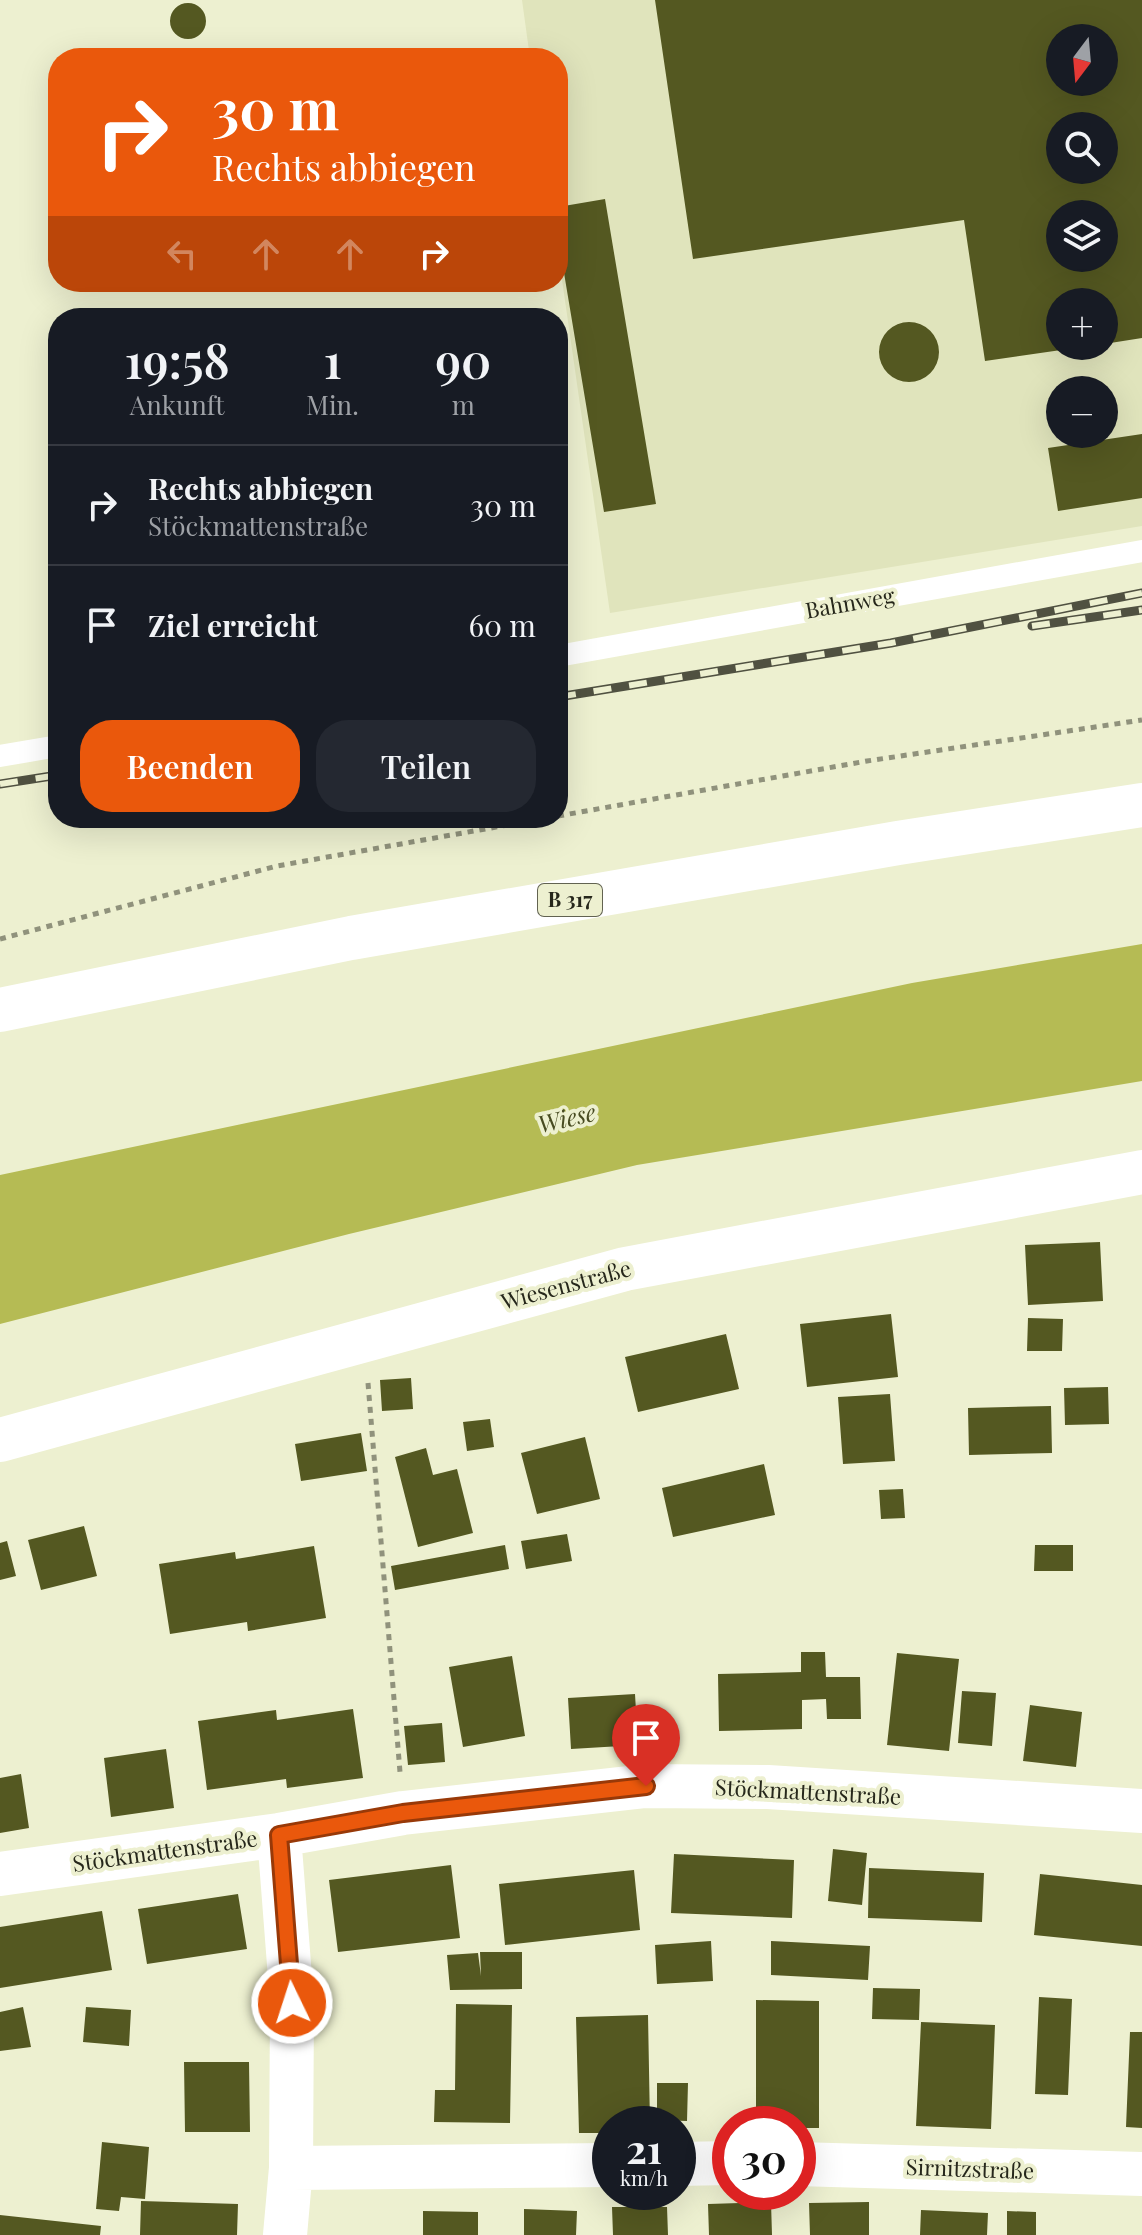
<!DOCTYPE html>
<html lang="de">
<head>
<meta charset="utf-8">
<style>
  body { margin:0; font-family:"Playfair Display",serif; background:#242831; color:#f1f3f6; height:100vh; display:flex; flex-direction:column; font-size:30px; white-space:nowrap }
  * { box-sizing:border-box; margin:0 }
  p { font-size:26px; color:#9ea1a6 }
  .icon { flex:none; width:44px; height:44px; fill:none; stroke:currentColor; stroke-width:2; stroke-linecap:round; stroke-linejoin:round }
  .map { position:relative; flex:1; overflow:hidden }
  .details { position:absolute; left:48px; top:308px; width:520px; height:520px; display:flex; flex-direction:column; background:#171b24; border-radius:32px; box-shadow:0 8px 32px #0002 }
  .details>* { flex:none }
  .banner { position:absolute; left:48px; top:48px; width:520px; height:244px; border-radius:32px; box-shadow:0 8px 32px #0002; background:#ea580c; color:#fff; overflow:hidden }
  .needle { width:52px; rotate:196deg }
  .controls { position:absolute; left:1046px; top:24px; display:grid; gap:16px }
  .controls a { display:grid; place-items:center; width:72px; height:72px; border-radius:50%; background:#171b24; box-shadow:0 8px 32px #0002; font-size:40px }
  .speed { position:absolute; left:592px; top:2106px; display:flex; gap:16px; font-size:40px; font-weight:700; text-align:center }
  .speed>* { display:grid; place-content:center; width:104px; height:104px; border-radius:50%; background:#171b24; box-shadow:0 8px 32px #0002; line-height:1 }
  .speed small { font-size:20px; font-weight:400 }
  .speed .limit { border:12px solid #d22; background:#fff; color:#111 }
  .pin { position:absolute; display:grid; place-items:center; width:68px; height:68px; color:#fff; margin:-82px -34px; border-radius:50% 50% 50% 0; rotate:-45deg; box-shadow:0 0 8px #0007 }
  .pin .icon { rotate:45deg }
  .me { position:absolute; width:88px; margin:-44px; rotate:356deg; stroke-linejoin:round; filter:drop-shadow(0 0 6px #0008) }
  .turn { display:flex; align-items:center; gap:28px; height:168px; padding:0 32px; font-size:36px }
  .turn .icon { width:104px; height:104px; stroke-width:2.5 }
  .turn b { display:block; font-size:56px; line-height:68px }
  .lanes { display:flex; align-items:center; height:76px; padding:0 32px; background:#0003; justify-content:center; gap:40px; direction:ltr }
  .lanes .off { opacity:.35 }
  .eta { display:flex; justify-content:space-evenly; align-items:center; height:136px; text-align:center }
  .eta b { font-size:48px; font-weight:600; line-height:56px }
  .primary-button { display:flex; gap:16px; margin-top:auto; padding:16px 32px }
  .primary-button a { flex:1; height:92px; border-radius:32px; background:#ea580c; color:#fff; font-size:32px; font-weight:600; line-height:92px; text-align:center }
  .primary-button a+a { background:#242831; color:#f1f3f6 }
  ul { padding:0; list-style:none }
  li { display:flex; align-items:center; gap:24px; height:120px; padding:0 32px; border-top:2px solid #363941 }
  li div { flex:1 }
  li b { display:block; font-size:30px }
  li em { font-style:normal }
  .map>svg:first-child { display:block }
</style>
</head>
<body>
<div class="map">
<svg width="1142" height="2235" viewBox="0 0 1142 2235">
  <rect width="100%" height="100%" fill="#edf0d0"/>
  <path fill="#e0e4bc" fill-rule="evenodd" d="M522 0H1142V526L610 613 558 252V58H530ZM1060 38H1104V82H1060ZM1060 126H1104V170H1060ZM1060 214H1104V258H1060ZM1060 302H1104V346H1060ZM1060 390H1104V434H1060Z"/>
  <path fill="#b5bb54" d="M1142 944V1081L637 1165 349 1234 0 1324V1175L912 983Z"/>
  <path fill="#545821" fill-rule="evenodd" d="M655 0H1142V338L1104 344V302H1060V346L1075 348 985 361 964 220 693 259ZM1060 38H1104V82H1060ZM1060 126H1104V170H1060ZM1060 214H1104V258H1060Z
    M170 21a18 18 0 1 1 36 0a18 18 0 1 1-36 0Z
    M605 199 656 504 604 512 558 237V207Z
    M879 352a30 30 0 1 1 60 0a30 30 0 1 1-60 0Z
    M1142 434V498L1058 511 1048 448Z
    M1100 1242 1103 1301 1028 1305 1025 1245Z
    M891 1314 898 1377 807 1387 800 1324Z
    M1028 1318 1063 1319 1062 1351H1027Z
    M726 1334 739 1389 638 1412 625 1357Z
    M411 1378 413 1409 382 1411 380 1380Z
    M1108 1387 1109 1424 1065 1425 1064 1388Z
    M890 1394 895 1461 843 1464 838 1397Z
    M1051 1406 1052 1453 969 1455 968 1408Z
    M490 1419 494 1447 467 1451 463 1422Z
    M361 1433 367 1471 301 1481 295 1444Z
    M585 1437 600 1499 537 1514 521 1453Z
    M426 1448 433 1475 457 1469 473 1533 418 1547 395 1457Z
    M764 1464 775 1515 673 1537 662 1488Z
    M903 1489 905 1518 881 1519 879 1490Z
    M84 1526 97 1576 41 1590 28 1540Z
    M567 1534 572 1561 526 1569 521 1541Z
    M7 1541 16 1576 0 1580V1543Z
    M505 1545 509 1569 395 1590 391 1566Z
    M1035 1545H1073V1571H1034Z
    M314 1546 326 1618 248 1631 247 1622 170 1634 159 1564 235 1552 236 1559Z
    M801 1652H825L826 1677H860L861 1719H827L826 1699 802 1700V1729L719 1731 718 1674 801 1672Z
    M897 1653 959 1659 949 1751 887 1745Z
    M512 1656 525 1736 463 1747 449 1667Z
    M962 1691 996 1693 992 1746 958 1743Z
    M635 1694 638 1745 571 1749 568 1698Z
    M1030 1705 1082 1712 1076 1767 1023 1761Z
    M353 1709 363 1778 287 1788 286 1779 207 1790 198 1721 276 1710 277 1720Z
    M442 1723 445 1762 408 1765 404 1726Z
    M166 1749 174 1808 111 1817 104 1758Z
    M21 1774 29 1828 0 1833V1778Z
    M833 1849 867 1853 862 1905 828 1901Z
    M674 1854 794 1860 792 1918 671 1913Z
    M451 1865 460 1938 338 1952 329 1880Z
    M869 1868 984 1873 982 1922 868 1918Z
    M634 1870 640 1930 505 1945 499 1884Z
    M1040 1874 1142 1885V1946L1034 1935Z
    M238 1894 247 1949 147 1964 138 1909Z
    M102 1911 112 1970 0 1988V1927Z
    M711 1941 713 1981 657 1984 655 1945Z
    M771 1941 870 1946 868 1980 771 1975Z
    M480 1952H522V1989L450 1990 447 1955 478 1953 481 1976Z
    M873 1988 920 1989 919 2020 872 2019Z
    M1039 1997 1072 1999 1068 2095 1035 2094Z
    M756 2000 819 2001V2128H798V2124H756Z
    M456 2004 512 2005 510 2123 434 2122 435 2090H455Z
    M23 2007 31 2047 0 2051V2012Z
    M86 2007 131 2010 129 2046 83 2042Z
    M648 2015 650 2124H610V2133H579L576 2017Z
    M921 2022 995 2025 991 2129 916 2126Z
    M1130 2032H1142V2128L1126 2127Z
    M184 2062H249L250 2132H185Z
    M657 2083H688L687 2121 657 2120Z
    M102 2142 149 2147 145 2199 121 2197 119 2211 96 2209Z
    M141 2201 238 2204 237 2235H140Z
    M771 2202 772 2235H709L708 2204Z
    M869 2202V2235H810L809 2203Z
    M612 2207H667L668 2235H613Z
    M524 2209 577 2211 576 2235H524Z
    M921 2210 988 2213 987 2235H920Z
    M423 2211 478 2212V2235H423Z
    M1007 2211 1036 2212V2235H1007Z
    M0 2215 101 2226 100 2235H0Z"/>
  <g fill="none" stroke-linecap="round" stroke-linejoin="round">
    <path stroke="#90927c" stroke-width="5" stroke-dasharray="6 6" stroke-linecap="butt" d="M558 816 867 761 1142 720
      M0 939 277 866 547 818
      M368 1383 400 1772"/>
    <path stroke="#fff" stroke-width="22" d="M558 656 1142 551
      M0 756 58 746"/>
    <path stroke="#fff" stroke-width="44" d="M0 1440 625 1269 1142 1172
      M279 1835 292 2003 291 2168 285 2235
      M0 1874 279 1835 403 1813 646 1786 768 1787 1142 1811
      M678 2164 730 2163
      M798 2164 1142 2174
      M291 2168 610 2165"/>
    <path stroke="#fff" stroke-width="44" d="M0 1010 351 938 898 843 1142 805"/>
    <defs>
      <path id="rail" d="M1032 626 1142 610
        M558 697 891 643 1142 593
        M0 784 58 775"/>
    </defs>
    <use href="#rail" stroke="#505141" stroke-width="9"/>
    <use href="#rail" stroke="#edf0d0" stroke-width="6" stroke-dasharray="18" stroke-linecap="butt"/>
  </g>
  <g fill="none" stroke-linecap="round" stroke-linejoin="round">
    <defs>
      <path id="route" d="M292 2003 279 1835 403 1813 646 1786"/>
    </defs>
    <use href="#route" stroke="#983908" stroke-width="20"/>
    <use href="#route" stroke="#ea580c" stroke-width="14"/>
  </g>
  <g text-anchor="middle" stroke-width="8" stroke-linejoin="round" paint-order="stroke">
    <rect fill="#edf0d0" stroke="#626351" stroke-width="2" x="538" y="884" width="64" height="32" rx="6"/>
    <g font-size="20" font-weight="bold" fill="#26271b">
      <text x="570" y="907">B 317</text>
    </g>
    <g font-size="22" fill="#26271b" stroke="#edf0d0">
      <text transform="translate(850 603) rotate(-10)" y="8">Bahnweg</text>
      <text transform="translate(566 1285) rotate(-15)" y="8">Wiesenstraße</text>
      <text transform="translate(808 1792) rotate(3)" y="8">Stöckmattenstraße</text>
      <text transform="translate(165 1851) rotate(-8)" y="8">Stöckmattenstraße</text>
      <text transform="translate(970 2169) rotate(2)" y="8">Sirnitzstraße</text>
    </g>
    <g font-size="24" font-style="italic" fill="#484b21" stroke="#edf0d0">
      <text transform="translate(567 1119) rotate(-13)" y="8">Wiese</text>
    </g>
  </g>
</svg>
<div class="controls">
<a><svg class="needle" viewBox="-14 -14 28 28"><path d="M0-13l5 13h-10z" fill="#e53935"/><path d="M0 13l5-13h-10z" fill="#9ea1a6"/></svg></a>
<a><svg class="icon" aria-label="search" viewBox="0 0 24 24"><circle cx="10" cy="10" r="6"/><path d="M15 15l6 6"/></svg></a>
<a><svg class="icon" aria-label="layers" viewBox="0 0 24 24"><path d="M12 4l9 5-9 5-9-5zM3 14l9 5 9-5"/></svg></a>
<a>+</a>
<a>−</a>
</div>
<div class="speed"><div>21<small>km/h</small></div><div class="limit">30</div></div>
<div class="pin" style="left:646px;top:1786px;background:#d93025"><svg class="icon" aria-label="arrive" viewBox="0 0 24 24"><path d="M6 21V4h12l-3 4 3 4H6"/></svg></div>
<svg class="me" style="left:292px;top:2003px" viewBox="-20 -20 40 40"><circle r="17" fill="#ea580c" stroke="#fff" stroke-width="3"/><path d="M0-11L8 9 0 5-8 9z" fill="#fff"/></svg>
<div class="banner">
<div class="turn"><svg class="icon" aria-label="right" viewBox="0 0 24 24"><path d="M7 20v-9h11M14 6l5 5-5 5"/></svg><div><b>30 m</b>Rechts abbiegen</div></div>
<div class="lanes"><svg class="icon off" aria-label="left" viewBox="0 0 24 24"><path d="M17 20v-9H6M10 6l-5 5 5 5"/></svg><svg class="icon off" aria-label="ahead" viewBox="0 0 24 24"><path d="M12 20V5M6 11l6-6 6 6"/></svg><svg class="icon off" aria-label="ahead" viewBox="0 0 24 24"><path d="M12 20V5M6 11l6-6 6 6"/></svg><svg class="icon" aria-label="right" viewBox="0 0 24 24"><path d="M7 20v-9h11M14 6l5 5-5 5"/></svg></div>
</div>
<section class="details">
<div class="eta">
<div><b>19:58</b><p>Ankunft</p></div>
<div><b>1</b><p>Min.</p></div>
<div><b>90</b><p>m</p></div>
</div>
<ul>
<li><svg class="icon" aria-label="right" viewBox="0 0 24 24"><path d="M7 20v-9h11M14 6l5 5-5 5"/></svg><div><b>Rechts abbiegen</b><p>Stöckmattenstraße</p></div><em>30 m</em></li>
<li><svg class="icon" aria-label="arrive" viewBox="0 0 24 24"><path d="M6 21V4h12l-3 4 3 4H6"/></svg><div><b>Ziel erreicht</b></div><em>60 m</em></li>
</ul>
<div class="primary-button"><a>Beenden</a><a>Teilen</a></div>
</section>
</div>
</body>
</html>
